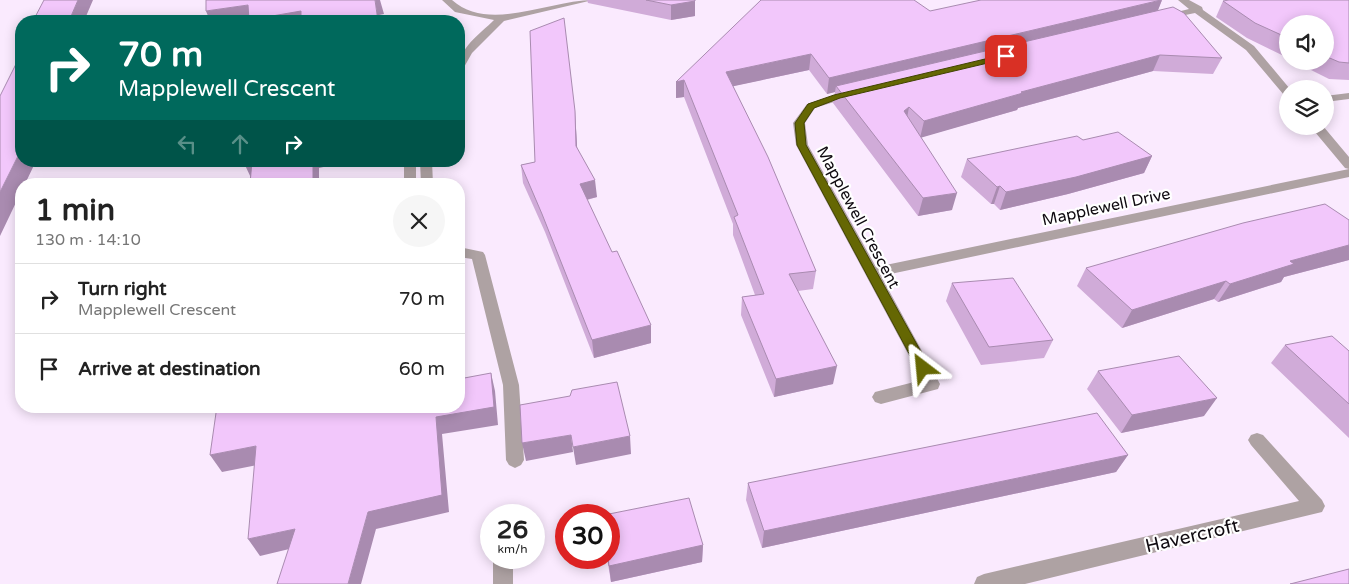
<!DOCTYPE html>
<html lang="en">
<head>
<meta charset="utf-8">
<style>
  body { margin:0; font-family:"Varela Round",sans-serif; background:#f6f6f6; color:#222; height:100vh; display:flex; flex-direction:column; font-size:19px; white-space:nowrap }
  * { box-sizing:border-box; margin:0 }
  p { font-size:16px; color:#767676 }
  .icon { flex:none; width:28px; height:28px; fill:none; stroke:currentColor; stroke-width:2; stroke-linecap:round; stroke-linejoin:round }
  .map { position:relative; flex:1; overflow:hidden }
  .panel { position:absolute; left:15px; top:178px; width:450px; height:235px; display:flex; flex-direction:column; background:#fff; border-radius:20px; box-shadow:0 2px 12px #0003 }
  .panel>* { flex:none }
  .banner { position:absolute; left:15px; top:15px; width:450px; height:152px; border-radius:20px; box-shadow:0 2px 12px #0003; background:#00695c; color:#fff; overflow:hidden }
  .fabs { position:absolute; left:1279px; top:15px; display:grid; gap:10px }
  .fabs a { display:grid; place-items:center; width:55px; height:55px; border-radius:50%; background:#fff; box-shadow:0 2px 12px #0003; font-size:25px }
  .speed { position:absolute; left:480px; top:504px; display:flex; gap:10px; font-size:25px; font-weight:700; text-align:center }
  .speed>* { display:grid; place-content:center; width:65px; height:65px; border-radius:50%; background:#fff; box-shadow:0 2px 12px #0003; line-height:1 }
  .speed small { font-size:12px; font-weight:400 }
  .speed .limit { border:8px solid #d22; background:#fff; color:#111 }
  .pin { position:absolute; display:grid; place-items:center; width:42px; height:42px; color:#fff; margin:-21px; border-radius:10px; box-shadow:0 2px 8px #0006 }
  .me { position:absolute; width:55px; margin:-28px; rotate:331deg; stroke-linejoin:round; filter:drop-shadow(0 0 4px #0008) }
  .turn { display:flex; align-items:center; gap:18px; height:105px; padding:0 20px; font-size:22px }
  .turn .icon { width:65px; height:65px; stroke-width:2.5 }
  .turn b { display:block; font-size:35px; line-height:42px }
  .lanes { display:flex; align-items:center; height:48px; padding:0 20px; background:#0003; justify-content:center; gap:25px; direction:ltr }
  .lanes .off { opacity:.35 }
  .round { display:grid; place-items:center; flex:none; width:52px; height:52px; border-radius:26px; background:#f6f6f6 }
  .head { display:flex; align-items:center; justify-content:space-between; height:85px; padding:0 20px }
  h1 { font-size:30px; font-weight:700; line-height:38px }
  ul { padding:0; list-style:none }
  li { display:flex; align-items:center; gap:15px; height:70px; padding:0 20px; border-top:1px solid #e0e0e0 }
  li div { flex:1 }
  li b { display:block; font-size:19px }
  li em { font-style:normal }
  .map>svg:first-child { display:block }
</style>
</head>
<body>
<div class="map">
<svg width="1349" height="584" viewBox="0 0 1349 584">
  <rect width="100%" height="100%" fill="#faeafe"/>
  <g fill="none" stroke-linecap="round" stroke-linejoin="round">
    <path fill="#aea2a3" fill-rule="evenodd" d="M442 0H452C489 33 549 0 593 0L504 21 472 53 463 69 459 70C458 48 479 35 494 20L455 12Z
      M1178 0H1189L1202 7 1203 10 1254 46 1290 89H1288V96L1284 95 1246 50 1195 13 1161 20V16L1189 9Z
      M852 90 858 93 856 95 815 108 805 123 808 145 876 267 1349 169V177L881 276 940 384 938 389 881 404 875 402 872 397 875 392 922 380 796 145 793 123 807 104Z
      M1349 93V99L1325 102V96Z
      M1310 126H1323L1349 157V169L1345 168Z
      M404 161H416V184H404Z
      M420 161H432L433 184H421Z
      M459 247 483 252 485 255 519 385 524 460 521 465 515 468 509 465 506 460 503 385 472 259 459 257Z
      M1257 433 1263 435 1322 500 1325 506 1322 512 1025 584H974L977 577 984 574 1299 501 1251 445 1248 440 1251 435Z
      M493 558H513V584H493Z"/>
  </g>
  <path fill="#d0abd8" d="M587 0H695V16L671 20 588 3Z
    M1162 0 1158 10 1222 58 1213 74 1153 71 1018 108 1017 110 921 137 952 210 918 216 833 103 835 92 827 94 809 70 733 86 816 271 813 289 798 291 833 384 774 397 741 315 742 297 755 295 733 235V224L684 97 676 98V82L930 11Z
    M1349 0V80L1329 79 1293 61H1325V24H1288V58L1247 38 1216 17 1223 1Z
    M575 111 577 148 597 197 587 200 651 343 594 358 545 232 523 183 521 165 535 162Z
    M1083 140 1152 156 1144 173 1068 194 1000 210 994 204H991L961 177 967 159Z
    M1349 220V260L1284 277 1281 282 1218 302 1214 299 1122 328 1077 286 1086 268Z
    M952 283 1053 340 1044 358 981 365 946 301Z
    M1285 345 1349 351V438L1271 363Z
    M1098 371 1204 416 1121 433 1087 389Z
    M1128 455 1116 472 762 548 746 500 748 483Z
    M703 545 702 562 611 582 607 558Z"/>
  <path fill="#a98bb0" d="M78 0H93L84 21H69Z
    M375 0H380L384 14 379 15 380 21H378Z
    M1162 0 1156 15 836 86 835 92 827 94 829 78Z
    M695 1V16L671 20V5Z
    M248 5 301 11 304 21H210L206 11Z
    M811 54 809 70 725 88 726 72Z
    M1160 55 1153 71 1018 108 1017 110 920 138 924 121 1021 92Z
    M684 80V97L676 98V82Z
    M909 107 906 124 904 111Z
    M575 111 576 128 578 163 576 146Z
    M21 150V161H36L25 184H21V192L0 236V192Z
    M1152 156 1144 173 1068 194 1000 210 1006 192Z
    M252 161V180L244 163Z
    M313 161H327L328 166 319 168V184H313Z
    M595 180 597 197 581 201 580 184Z
    M1000 186 994 204H991L997 187Z
    M957 193 952 210 918 216 923 198Z
    M1349 245V260L1284 277 1281 282 1218 302 1230 284 1290 261Z
    M1226 281 1214 299 1122 328 1132 310Z
    M651 325V343L594 358 592 340Z
    M837 366 833 384 774 397 776 379Z
    M491 373 495 391 498 425 442 434 449 512 376 529 361 584H348L368 512 436 417Z
    M1217 398 1204 416 1121 433 1132 415Z
    M571 435 573 452 526 461 522 443Z
    M630 436 631 454 576 465 573 447Z
    M256 446 267 463 222 472 210 455Z
    M1128 455 1116 472 762 548 764 531Z
    M295 529 306 545 260 556 248 539Z
    M703 545 702 562 611 582 609 566Z"/>
  <path fill="#f2c7fb" stroke="#a98bb0" d="M44 0H78L69 21H33Z
    M206 0H375L378 21H301V11L249 20 248 5 206 11Z
    M646 0H695V1L671 5Z
    M761 0H914L930 11 981 0H1161L829 78 811 54 726 72 768 157 816 271 789 274 837 366 776 379 742 297 764 294 734 217 738 215 684 80 676 82Z
    M1229 0H1349V63L1339 62 1325 56V24H1288V38L1255 23 1223 1Z
    M1173 7 1184 13 1222 58 1160 55 1021 92 1023 93 924 121 909 107 904 111 957 193 923 198 836 86Z
    M564 18 575 111 576 146 595 180 580 184 612 252 617 251 651 325 592 340 542 214 521 165 535 162 530 31Z
    M21 54V150L0 192V96Z
    M1118 132 1152 156 1076 177 1006 192 1000 186 997 187 967 159 1077 136 1083 140Z
    M252 161H313V184H250Z
    M1325 204 1349 220V245L1290 261 1294 264 1230 284 1226 281 1132 310 1086 268 1243 223Z
    M1013 278 1053 340 989 347 952 283Z
    M1332 336 1349 351V404L1285 345Z
    M1179 356 1217 398 1132 415 1098 371Z
    M491 373 494 407 436 417 442 495 368 512 348 584H277L295 529 248 539 256 446 210 455 217 406H459V379Z
    M617 382 630 436 573 447 571 435 522 443 520 405 570 396 572 390Z
    M1097 413 1128 455 764 531 748 483Z
    M689 498 703 545 609 566 608 558H609V515H604Z
    M1349 569V584H1290Z"/>
  <path fill="#656703" stroke="#424302" d="M1006 54 1010 56 1009 58 840 98 814 108 804 123 806 145 930 368 923 373 919 372 797 145 795 123 808 104 834 95Z"/>
  <g text-anchor="middle" stroke-width="4.5" stroke-linejoin="round" paint-order="stroke">
    <g font-size="16" fill="#0f0a10" stroke="#fff">
      <text transform="translate(1106 206) rotate(-12)" y="6">Mapplewell Drive</text>
      <text transform="translate(859 217) rotate(62)" y="6">Mapplewell Crescent</text>
    </g>
    <g font-size="19" fill="#0f0a10" stroke="#fff">
      <text transform="translate(1192 535) rotate(-13)" y="7">Havercroft</text>
    </g>
  </g>
</svg>
<div class="fabs">
<a><svg class="icon" aria-label="sound" viewBox="0 0 24 24"><path d="M4 9h4l5-4v14l-5-4H4zM17 9q2 3 0 6"/></svg></a>
<a><svg class="icon" aria-label="layers" viewBox="0 0 24 24"><path d="M12 4l9 5-9 5-9-5zM3 14l9 5 9-5"/></svg></a>
</div>
<div class="speed"><div>26<small>km/h</small></div><div class="limit">30</div></div>
<div class="pin" style="left:1006px;top:56px;background:#d93025"><svg class="icon" aria-label="arrive" viewBox="0 0 24 24"><path d="M6 21V4h12l-3 4 3 4H6"/></svg></div>
<svg class="me" style="left:923px;top:368px" viewBox="-20 -20 40 40"><path d="M0-17L14 15 0 8-14 15z" fill="#656703" stroke="#fff" stroke-width="4"/></svg>
<div class="banner">
<div class="turn"><svg class="icon" aria-label="right" viewBox="0 0 24 24"><path d="M7 20v-9h11M14 6l5 5-5 5"/></svg><div><b>70 m</b>Mapplewell Crescent</div></div>
<div class="lanes"><svg class="icon off" aria-label="left" viewBox="0 0 24 24"><path d="M17 20v-9H6M10 6l-5 5 5 5"/></svg><svg class="icon off" aria-label="ahead" viewBox="0 0 24 24"><path d="M12 20V5M6 11l6-6 6 6"/></svg><svg class="icon" aria-label="right" viewBox="0 0 24 24"><path d="M7 20v-9h11M14 6l5 5-5 5"/></svg></div>
</div>
<section class="panel">
<div class="head"><div><h1>1 min</h1><p>130 m · 14:10</p></div><a class="round"><svg class="icon" aria-label="close" viewBox="0 0 24 24"><path d="M6 6l12 12M18 6L6 18"/></svg></a></div>
<ul>
<li><svg class="icon" aria-label="right" viewBox="0 0 24 24"><path d="M7 20v-9h11M14 6l5 5-5 5"/></svg><div><b>Turn right</b><p>Mapplewell Crescent</p></div><em>70 m</em></li>
<li><svg class="icon" aria-label="arrive" viewBox="0 0 24 24"><path d="M6 21V4h12l-3 4 3 4H6"/></svg><div><b>Arrive at destination</b></div><em>60 m</em></li>
</ul>
</section>
</div>
</body>
</html>
